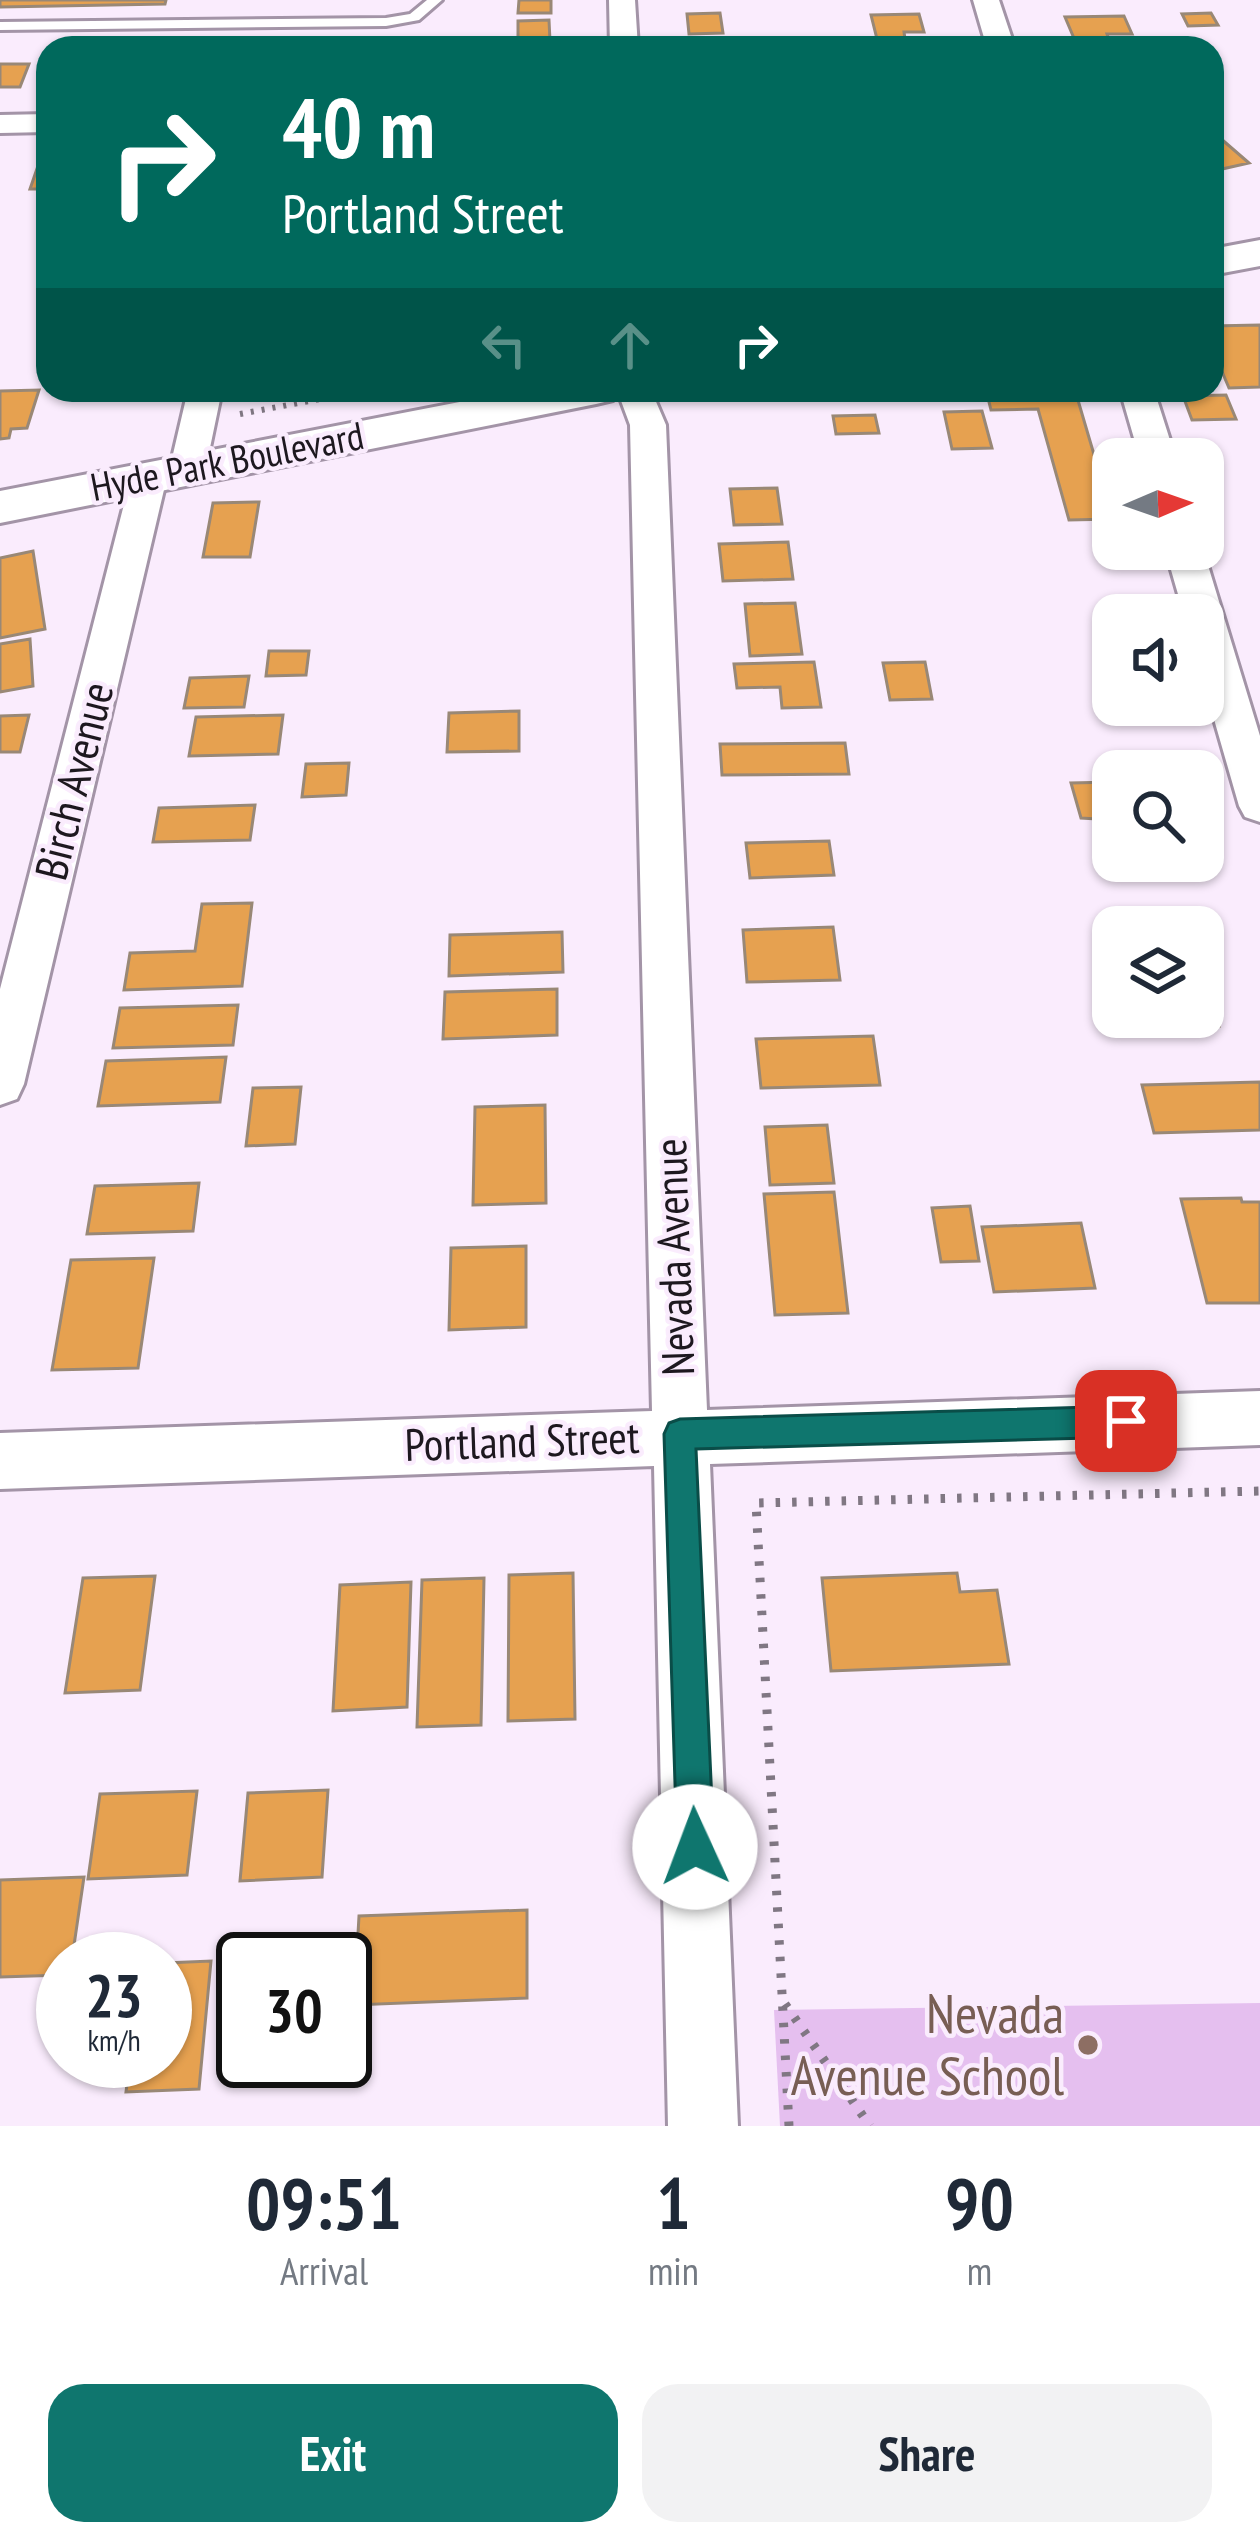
<!DOCTYPE html>
<html lang="en">
<head>
<meta charset="utf-8">
<style>
  body { margin:0; font-family:"PT Sans Narrow",sans-serif; background:#f2f2f3; color:#1f2937; height:100vh; display:flex; flex-direction:column; font-size:45px; white-space:nowrap }
  * { box-sizing:border-box; margin:0 }
  p { font-size:39px; color:#747a83 }
  .icon { flex:none; width:66px; height:66px; fill:none; stroke:currentColor; stroke-width:2; stroke-linecap:round; stroke-linejoin:round }
  .map { position:relative; height:2126px; overflow:hidden }
  .side { display:flex; flex-direction:column; background:#fff; flex:1 }
  .side>* { flex:none }
  .guide { position:absolute; left:36px; top:36px; width:1188px; height:366px; border-radius:36px; box-shadow:0 3px 9px #0004; background:#00695c; color:#fff; overflow:hidden }
  .needle { width:78px; rotate:88deg }
  .tools { position:absolute; left:1092px; top:438px; display:grid; gap:24px }
  .tools a { display:grid; place-items:center; width:132px; height:132px; border-radius:24px; background:#fff; box-shadow:0 3px 9px #0004; font-size:60px }
  .speed { position:absolute; left:36px; top:1932px; display:flex; gap:24px; font-size:60px; font-weight:700; text-align:center }
  .speed>* { display:grid; place-content:center; width:156px; height:156px; border-radius:50%; background:#fff; box-shadow:0 3px 9px #0004; line-height:1 }
  .speed small { font-size:30px; font-weight:400 }
  .speed .limit { border:6px solid #111; border-radius:18px; background:#fff; color:#111 }
  .pin { position:absolute; display:grid; place-items:center; width:102px; height:102px; color:#fff; margin:-51px; border-radius:24px; box-shadow:0 6px 18px #0006 }
  .me { position:absolute; width:132px; margin:-66px; rotate:358deg; stroke-linejoin:round; filter:drop-shadow(0 0 9px #0008) }
  .turn { display:flex; align-items:center; gap:42px; height:252px; padding:0 48px; font-size:54px }
  .turn .icon { width:156px; height:156px; stroke-width:2.5 }
  .turn b { display:block; font-size:84px; line-height:102px }
  .lanes { display:flex; align-items:center; height:114px; padding:0 48px; background:#0003; justify-content:center; gap:60px; direction:ltr }
  .lanes .off { opacity:.35 }
  .eta { display:flex; justify-content:space-evenly; align-items:center; height:204px; text-align:center }
  .eta b { font-size:72px; font-weight:700; line-height:84px }
  .primary-button { display:flex; gap:24px; margin-top:auto; padding:24px 48px }
  .primary-button a { flex:1; height:138px; border-radius:36px; background:#0f766e; color:#fff; font-size:48px; font-weight:700; line-height:138px; text-align:center }
  .primary-button a+a { background:#f2f2f3; color:#1f2937 }
  .map>svg:first-child { display:block }
</style>
</head>
<body>
<div class="map">
<svg width="1260" height="2126" viewBox="0 0 1260 2126">
  <rect width="100%" height="100%" fill="#faecfd"/>
  <path fill="#e5bfef" d="M1260 2003V2126H780L774 2010Z"/>
  <path fill="#e6a150" stroke="#998876" stroke-width="3" d="M0 0H166L165 4 0 7Z
    M519 0H551V13H518Z
    M720 13 723 33 689 34 687 14Z
    M1211 13 1218 25 1188 26 1182 14Z
    M919 14 924 32H904L905 39H877L871 15Z
    M1124 16 1132 34H1107L1110 43H1076L1065 17Z
    M549 20 550 41 518 42V21Z
    M0 64H29L20 87H0Z
    M1212 131 1249 163 1222 169 1212 159Z
    M48 162V189H30L39 163Z
    M1260 325V387L1229 388 1212 348V326Z
    M39 390 27 428 11 429 9 438 0 439V391Z
    M986 390H1075L1113 519 1069 520 1038 409 991 410Z
    M1226 395 1236 419 1192 420 1183 396Z
    M982 411 992 448 952 449 944 412Z
    M875 415 879 433 836 434 833 416Z
    M777 488 782 524 734 525 730 489Z
    M259 502 250 557H203L213 503Z
    M788 542 793 579 723 581 719 544Z
    M33 551 45 629 0 638V558Z
    M795 603 802 654 750 656 745 604Z
    M30 639 33 686 0 692V644Z
    M269 651H309L306 675 266 676Z
    M814 662 821 707 782 708 780 687 737 688 734 664Z
    M925 662 932 699 890 700 883 663Z
    M249 676 244 707 184 708 190 678Z
    M519 711V751L447 752 449 713Z
    M29 715 20 752H0V716Z
    M283 715 278 754 189 756 196 717Z
    M845 743 849 774 722 775 720 744Z
    M349 763 346 795 302 797 306 764Z
    M1113 782V820L1081 818 1071 783Z
    M255 805 250 840 153 842 159 808Z
    M829 841 834 875 750 878 746 843Z
    M1124 861H1194L1196 867 1126 869Z
    M252 903 242 986 124 990 130 953 195 951 202 904Z
    M1206 921 1218 960H1203V927H1114L1113 923Z
    M833 927 840 980 747 982 743 930Z
    M562 932 563 972 449 976 450 935Z
    M1203 981 1219 1026 1155 1027 1152 1017H1203Z
    M557 989V1035L443 1039 445 992Z
    M238 1005 233 1045 113 1048 120 1008Z
    M873 1036 880 1085 761 1088 756 1039Z
    M226 1057 220 1102 98 1106 106 1061Z
    M1260 1082V1130L1154 1133 1142 1085Z
    M301 1087 295 1144 246 1146 253 1088Z
    M545 1105 546 1203 473 1205 475 1107Z
    M827 1125 834 1183 770 1185 765 1127Z
    M199 1183 193 1231 87 1234 95 1186Z
    M834 1192 848 1313 775 1315 764 1194Z
    M1241 1198 1242 1202H1260V1303H1207L1181 1199Z
    M970 1206 979 1261 941 1262 932 1208Z
    M1081 1223 1095 1288 994 1292 982 1227Z
    M526 1246V1327L449 1330 451 1248Z
    M154 1258 138 1368 52 1370 71 1260Z
    M573 1573 575 1719 508 1721 509 1575Z
    M957 1573 960 1592 997 1590 1009 1664 831 1671 822 1578Z
    M155 1576 140 1690 65 1693 83 1578Z
    M484 1578 481 1725 417 1727 422 1580Z
    M411 1582 407 1707 333 1711 340 1585Z
    M328 1790 322 1877 240 1881 248 1793Z
    M197 1791 187 1875 88 1879 100 1794Z
    M84 1877 72 1959H63V1975L0 1977V1880Z
    M527 1910V1998L354 2005 359 1916Z
    M211 1961 199 2089 126 2092 130 2061H165V1963Z
    M243 2003V2061H305L304 2081 236 2084Z"/>
  <g fill="none" stroke-linecap="round" stroke-linejoin="round">
    <defs>
      <path id="service" d="M427 0H442L419 20 386 26 0 30V22L386 18 410 14Z"/>
      <path id="minor" d="M609 0H635L638 48H610Z
        M973 0H999L1015 48H987Z
        M48 114V132L0 133V115Z
        M188 390H222L206 467 201 475H175L170 467Z
        M617 390H651L666 425 707 1410 1260 1391V1445L710 1464 738 2126H668L654 1466 0 1489V1433L652 1411 630 425Z
        M1120 390H1154L1176 459H1140Z
        M149 465 162 469 167 477 24 1084 17 1099 0 1105V989L131 477 136 469Z
        M1165 549H1203L1260 736V822L1245 817 1239 806 1203 681V615H1184Z"/>
      <path id="secondary" d="M1260 240V266L1212 275V249Z
        M522 390H620L613 400 596 404 0 523V491Z"/>
    </defs>
    <use href="#service" stroke="#a394a7" stroke-width="6"/>
    <use href="#minor" stroke="#a394a7" stroke-width="6"/>
    <use href="#secondary" stroke="#a394a7" stroke-width="6"/>
    <path stroke="#807783" stroke-width="6" stroke-dasharray="3 8" stroke-linecap="butt" d="M240 414 320 399"/>
    <path stroke="#807783" stroke-width="9" stroke-dasharray="4.5 12" stroke-linecap="butt" d="M785 2004 870 2126
      M789 2126 756 1503 1260 1491"/>
    <use href="#service" fill="#fff" fill-rule="evenodd"/>
    <use href="#minor" fill="#fff" fill-rule="evenodd"/>
    <use href="#secondary" fill="#fff" fill-rule="evenodd"/>
  </g>
  <path fill="#0f766e" stroke="#0a4d48" stroke-width="3" d="M1126 1406 1137 1411 1142 1421 1137 1432 1126 1437 696 1449 714 1847 708 1860 695 1865 683 1860 677 1847 664 1434 669 1423 680 1419Z"/>
  <circle fill="#8d6e63" stroke="#faecfd" stroke-width="4.5" cx="1088" cy="2045" r="12"/>
  <g text-anchor="middle" stroke-width="9" stroke-linejoin="round" paint-order="stroke">
    <g font-size="39" fill="#1d181f" stroke="#faecfd">
      <text transform="translate(227 461) rotate(-11)" y="14">Hyde Park Boulevard</text>
    </g>
    <g font-size="45" fill="#1d181f" stroke="#faecfd">
      <text transform="translate(74 781) rotate(-76)" y="16">Birch Avenue</text>
      <text transform="translate(674 1257) rotate(-92)" y="16">Nevada Avenue</text>
      <text transform="translate(522 1441) rotate(-2)" y="16">Portland Street</text>
    </g>
    <g font-size="54" fill="#785e54" stroke="#faecfd" text-anchor="end">
      <text x="1064" y="2033">Nevada<tspan x="1064" dy="62">Avenue School</tspan></text>
    </g>
  </g>
</svg>
<div class="tools">
<a><svg class="needle" viewBox="-14 -14 28 28"><path d="M0-13l5 13h-10z" fill="#e53935"/><path d="M0 13l5-13h-10z" fill="#747a83"/></svg></a>
<a><svg class="icon" aria-label="sound" viewBox="0 0 24 24"><path d="M4 9h4l5-4v14l-5-4H4zM17 9q2 3 0 6"/></svg></a>
<a><svg class="icon" aria-label="search" viewBox="0 0 24 24"><circle cx="10" cy="10" r="6"/><path d="M15 15l6 6"/></svg></a>
<a><svg class="icon" aria-label="layers" viewBox="0 0 24 24"><path d="M12 4l9 5-9 5-9-5zM3 14l9 5 9-5"/></svg></a>
</div>
<div class="speed"><div>23<small>km/h</small></div><div class="limit">30</div></div>
<div class="pin" style="left:1126px;top:1421px;background:#d93025"><svg class="icon" aria-label="arrive" viewBox="0 0 24 24"><path d="M6 21V4h12l-3 4 3 4H6"/></svg></div>
<svg class="me" style="left:695px;top:1847px" viewBox="-20 -20 40 40"><circle r="19" fill="#fff"/><path d="M0-13L10 11 0 6-10 11z" fill="#0f766e"/></svg>
<div class="guide">
<div class="turn"><svg class="icon" aria-label="right" viewBox="0 0 24 24"><path d="M7 20v-9h11M14 6l5 5-5 5"/></svg><div><b>40 m</b>Portland Street</div></div>
<div class="lanes"><svg class="icon off" aria-label="left" viewBox="0 0 24 24"><path d="M17 20v-9H6M10 6l-5 5 5 5"/></svg><svg class="icon off" aria-label="ahead" viewBox="0 0 24 24"><path d="M12 20V5M6 11l6-6 6 6"/></svg><svg class="icon" aria-label="right" viewBox="0 0 24 24"><path d="M7 20v-9h11M14 6l5 5-5 5"/></svg></div>
</div>
</div>
<section class="side">
<div class="eta">
<div><b>09:51</b><p>Arrival</p></div>
<div><b>1</b><p>min</p></div>
<div><b>90</b><p>m</p></div>
</div>
<div class="primary-button"><a>Exit</a><a>Share</a></div>
</section>
</body>
</html>
